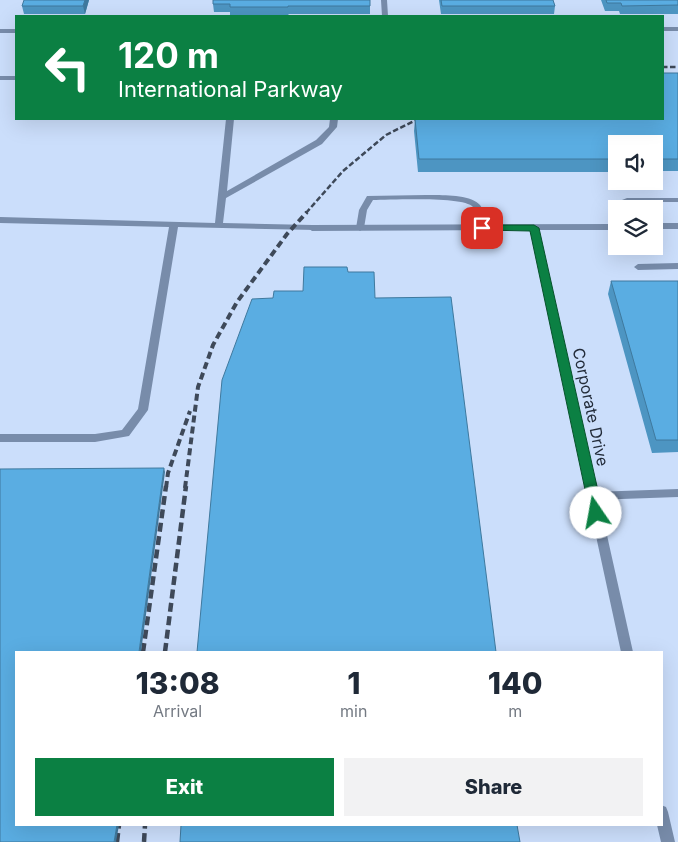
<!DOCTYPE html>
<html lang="en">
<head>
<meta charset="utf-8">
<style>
  body { margin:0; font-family:Inter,sans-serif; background:#f2f2f3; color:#1f2937; height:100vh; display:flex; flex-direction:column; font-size:19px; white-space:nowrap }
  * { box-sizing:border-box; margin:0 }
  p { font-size:16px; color:#747a83 }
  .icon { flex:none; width:28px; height:28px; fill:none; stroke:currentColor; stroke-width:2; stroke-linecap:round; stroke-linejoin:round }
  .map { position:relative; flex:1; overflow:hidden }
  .sheet { position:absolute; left:15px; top:651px; width:648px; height:175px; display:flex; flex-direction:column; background:#fff; border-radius:0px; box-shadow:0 5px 20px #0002 }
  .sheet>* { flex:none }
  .hud { position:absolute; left:15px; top:15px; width:649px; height:105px; border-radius:0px; box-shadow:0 5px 20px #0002; background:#0b8043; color:#fff; overflow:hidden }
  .buttons { position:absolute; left:608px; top:135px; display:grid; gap:10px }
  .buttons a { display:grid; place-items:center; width:55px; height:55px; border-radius:0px; background:#fff; box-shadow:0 5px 20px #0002; font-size:25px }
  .pin { position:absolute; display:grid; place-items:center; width:42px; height:42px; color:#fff; margin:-21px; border-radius:10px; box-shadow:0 2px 8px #0006 }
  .me { position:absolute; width:55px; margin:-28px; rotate:348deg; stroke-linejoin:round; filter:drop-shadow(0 0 4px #0008) }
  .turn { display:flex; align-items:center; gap:18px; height:105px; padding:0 20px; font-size:22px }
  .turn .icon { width:65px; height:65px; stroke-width:2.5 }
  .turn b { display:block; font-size:35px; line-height:42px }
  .eta { display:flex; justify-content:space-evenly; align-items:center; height:85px; text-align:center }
  .eta b { font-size:30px; font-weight:800; line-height:35px }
  .primary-button { display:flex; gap:10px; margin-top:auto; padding:10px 20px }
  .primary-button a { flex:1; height:58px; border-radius:0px; background:#0b8043; color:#fff; font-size:20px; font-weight:800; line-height:58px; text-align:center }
  .primary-button a+a { background:#f2f2f3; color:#1f2937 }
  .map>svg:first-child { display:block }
</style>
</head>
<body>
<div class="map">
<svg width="678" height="842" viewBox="0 0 678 842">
  <rect width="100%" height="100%" fill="#cbdefb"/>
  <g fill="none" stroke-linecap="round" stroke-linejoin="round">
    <path fill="#788caa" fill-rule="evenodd" d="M381 0H387L388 16H382Z
      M662 27H678V31H662Z
      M0 29H16V33H0Z
      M0 76H16V80H0Z
      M226 119H234L227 191 316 140 329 127 330 119H338L337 127 322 144 226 198 223 223 312 225 316 228 315 230 178 227 148 410 129 436 95 442H0V434H95L122 430 138 409 169 227 0 223V217L215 223Z
      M426 195C439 195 471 194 480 205 485 211 485 220 486 228L485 230H479C477 223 478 213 473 207 464 196 390 200 373 200L367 210 364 228 360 231 356 228 359 210 367 196Z
      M627 198H678V202H629L624 205 623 209H616V211L615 209 617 202Z
      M678 263V269L638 270 634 267 638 264Z
      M678 489V497L593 500 589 499 588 496 589 493 593 492Z"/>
    <path fill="#788caa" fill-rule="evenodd" d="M654 223H678V229H654Z
      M616 224V230H539L633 652H621L530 230 312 231 308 228 312 225Z
      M661 805 666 807 668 812 675 842H661L657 825H661Z"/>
    <path stroke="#3e4959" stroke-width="2.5" stroke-dasharray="5.5 2.5" stroke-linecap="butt" d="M662 67H678
      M306 213 343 171 386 135 418 119"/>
    <path stroke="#3e4959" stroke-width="4" stroke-dasharray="7 4" stroke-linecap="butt" d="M166 488 168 473 190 411
      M185 488 198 387 213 345 237 302 287 234 307 212"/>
    <path stroke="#3e4959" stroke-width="4.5" stroke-dasharray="9 4.5" stroke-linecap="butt" d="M143 652 166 486
      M165 652 186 486
      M117 842 119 825
      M144 842 145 825"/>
  </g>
  <path fill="#4d95c2" d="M89 0 85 14H24L22 6Z
    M370 0V14H289L288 15H230V12H214L213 4Z
    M439 0H553L555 6 554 14H441Z
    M601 0H678V14H620L619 11H605Z
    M678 73V171H654V144H616V172H418L414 131 415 119Z
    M611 281H678V452L652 453 608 294Z"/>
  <path fill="#3f799e" d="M85 0H89L85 14 83 6Z
    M164 468 165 472 141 652H139Z
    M117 825H119L116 842H114Z"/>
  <path fill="#5aade2" stroke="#3f799e" d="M24 0H85L83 6H22Z
    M213 0H370V6H288V7H230V4H213Z
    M441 0H553L555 6H442Z
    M606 0H678V5L622 6 621 3H607Z
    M662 73H678V159H654V144H616V159H419L415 119H662Z
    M304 267H347L348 272H374L375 298 451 297 496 652H197L222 380 252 299 273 298 274 291H303Z
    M611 281H678V440H656Z
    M164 468 139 652H16V825H117L114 842H0V469Z
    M181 825H517L520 842H180Z"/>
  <path fill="#0b8043" stroke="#07532c" d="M478 225H534L539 228 603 513 601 517H592L590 513 530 231 482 230H478Z"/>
  <g text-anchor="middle" stroke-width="4" stroke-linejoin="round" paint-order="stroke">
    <g font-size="16" fill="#232c3a" stroke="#cbdefb">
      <text transform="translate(591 407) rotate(78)" y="6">Corporate Drive</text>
    </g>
  </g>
</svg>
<div class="buttons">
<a><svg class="icon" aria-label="sound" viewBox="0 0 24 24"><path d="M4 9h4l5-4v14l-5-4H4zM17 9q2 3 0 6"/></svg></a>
<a><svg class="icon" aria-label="layers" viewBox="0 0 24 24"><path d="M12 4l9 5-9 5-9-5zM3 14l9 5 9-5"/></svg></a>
</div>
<div class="pin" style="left:482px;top:228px;background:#d93025"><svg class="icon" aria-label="arrive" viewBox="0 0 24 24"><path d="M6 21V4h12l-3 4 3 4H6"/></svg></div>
<svg class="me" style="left:596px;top:513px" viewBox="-20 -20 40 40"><circle r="19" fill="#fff"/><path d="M0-13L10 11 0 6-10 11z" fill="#0b8043"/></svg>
<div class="hud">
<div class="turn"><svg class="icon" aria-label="left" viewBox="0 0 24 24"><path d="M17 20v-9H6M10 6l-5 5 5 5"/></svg><div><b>120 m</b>International Parkway</div></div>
</div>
<section class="sheet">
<div class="eta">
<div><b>13:08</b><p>Arrival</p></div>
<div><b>1</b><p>min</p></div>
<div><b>140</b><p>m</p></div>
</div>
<div class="primary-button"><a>Exit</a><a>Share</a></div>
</section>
</div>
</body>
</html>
